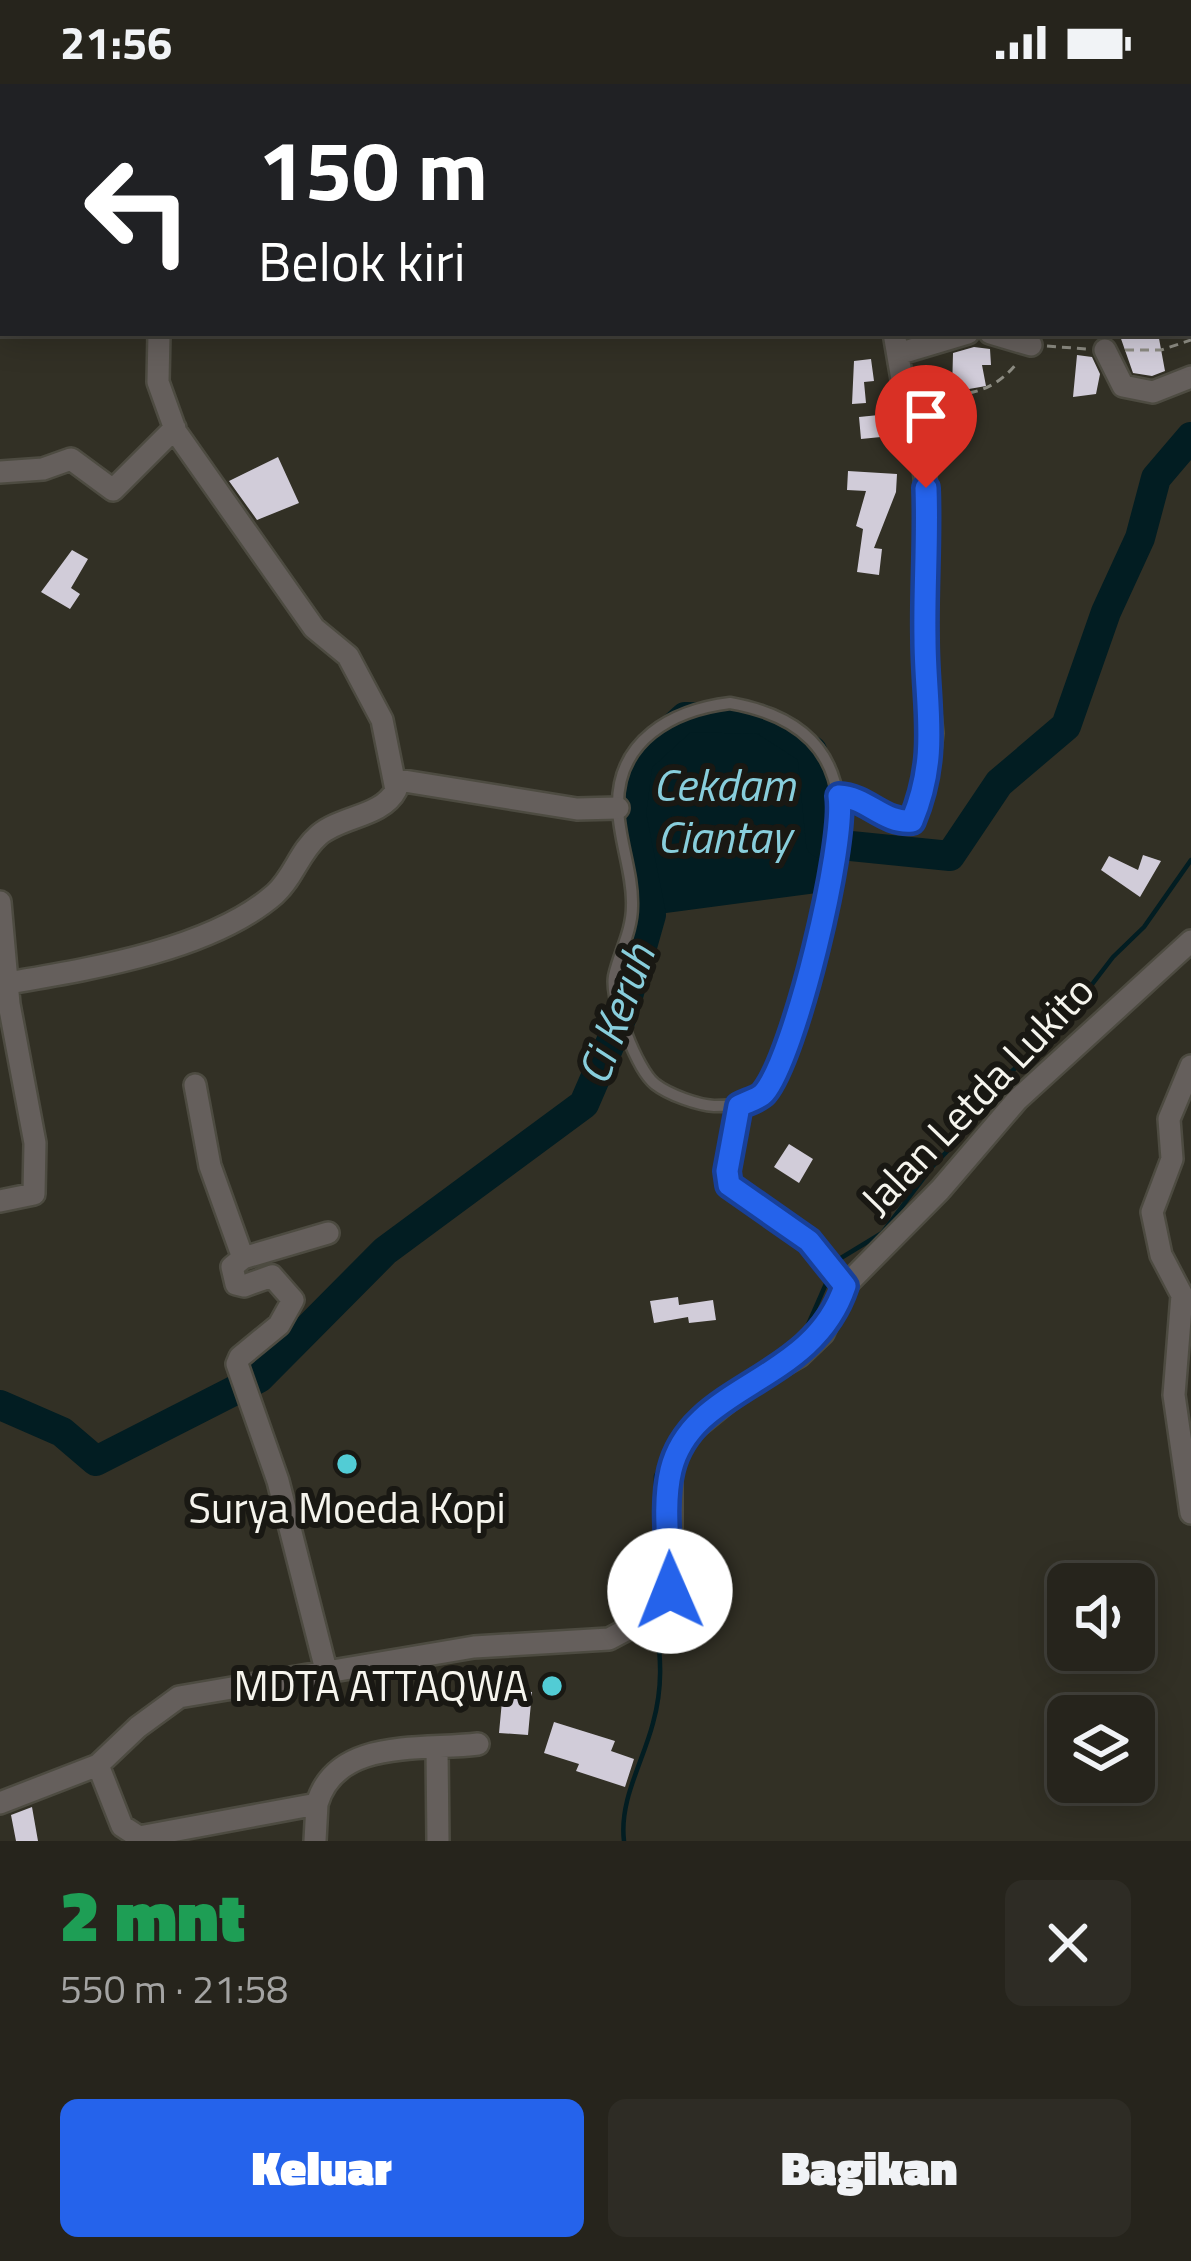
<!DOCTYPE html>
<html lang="id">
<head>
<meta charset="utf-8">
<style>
  body { margin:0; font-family:"Titillium Web",sans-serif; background:#2e2c25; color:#f1f3f6; height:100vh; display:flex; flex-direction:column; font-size:45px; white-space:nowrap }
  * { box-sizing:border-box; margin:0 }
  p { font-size:39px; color:#a4a4a3 }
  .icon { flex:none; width:66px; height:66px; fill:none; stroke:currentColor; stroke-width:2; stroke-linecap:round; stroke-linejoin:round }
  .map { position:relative; height:1757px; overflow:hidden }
  .side { display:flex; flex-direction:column; background:#26241c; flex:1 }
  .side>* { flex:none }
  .banner { position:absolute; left:0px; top:0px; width:1191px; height:252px; box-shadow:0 6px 30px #0003,0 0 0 3px #42413b; background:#202124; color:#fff; overflow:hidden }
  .controls { position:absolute; left:1047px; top:1479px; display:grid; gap:24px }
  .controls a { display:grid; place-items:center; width:108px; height:108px; border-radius:18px; background:#26241c; box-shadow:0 6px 30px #0003,0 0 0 3px #42413b; font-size:60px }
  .pin { position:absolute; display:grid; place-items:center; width:102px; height:102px; color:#fff; margin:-123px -51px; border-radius:50% 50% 50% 0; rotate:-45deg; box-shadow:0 0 12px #0007 }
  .pin .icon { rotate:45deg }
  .me { position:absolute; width:132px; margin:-66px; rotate:359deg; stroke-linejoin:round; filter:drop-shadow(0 0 9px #0008) }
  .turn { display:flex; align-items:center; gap:42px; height:252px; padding:0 60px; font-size:54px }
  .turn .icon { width:156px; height:156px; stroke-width:2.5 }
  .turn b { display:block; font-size:84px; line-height:102px }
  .round { display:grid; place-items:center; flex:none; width:126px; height:126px; border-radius:18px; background:#2e2c25 }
  .head { display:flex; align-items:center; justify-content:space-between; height:204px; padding:0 60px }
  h1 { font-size:72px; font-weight:800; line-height:90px; color:#1e9e55 }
  .cta { display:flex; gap:24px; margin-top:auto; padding:24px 60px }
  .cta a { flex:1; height:138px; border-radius:18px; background:#2563eb; color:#fff; font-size:48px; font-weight:800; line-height:138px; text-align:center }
  .cta a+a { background:#2e2c25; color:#f1f3f6 }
  .status { display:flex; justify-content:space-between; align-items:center; height:84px; padding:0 60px; background:#26241c; direction:ltr }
  .status svg { height:33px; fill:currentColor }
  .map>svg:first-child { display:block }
</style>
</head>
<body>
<div class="status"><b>21:56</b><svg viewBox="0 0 49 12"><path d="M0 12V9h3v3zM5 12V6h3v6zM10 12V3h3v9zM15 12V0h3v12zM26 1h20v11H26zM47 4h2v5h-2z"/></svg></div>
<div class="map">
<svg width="1191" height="1757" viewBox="0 0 1191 1757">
  <rect width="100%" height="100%" fill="#323025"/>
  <path fill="#021d22" d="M685 633 762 635 810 668 821 759 817 809 651 831C629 792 624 723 638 680 643 663 671 646 685 633Z"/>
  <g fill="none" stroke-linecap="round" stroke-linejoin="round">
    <path stroke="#021d22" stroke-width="4.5" d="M800 1259 836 1177 882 1149 932 1083 958 1056 994 1003 1054 950 1113 873 1144 843 1191 776
      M683 1341 694 1327 720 1311
      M655 1520 656 1392 673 1355
      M624 1757C619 1716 643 1678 653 1639 663 1603 661 1574 656 1537"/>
    <path stroke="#021d22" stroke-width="30" d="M1191 27V41
      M0 1321 62 1348 96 1377 259 1294 385 1167 584 1020 623 930 651 831 631 730 638 676 685 633 762 635 812 667 821 759 950 772 999 699 1066 642 1106 528 1140 454 1156 394 1191 353"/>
  </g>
  <path fill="#d1ccd9" d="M1119 249H1158L1165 287 1152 292 1133 289Z
    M974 263 990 265 991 281H982L986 302 952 308 953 269Z
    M1077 271 1092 273 1100 290 1096 310 1073 313Z
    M871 275 874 297 864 298 866 319 852 320 854 277Z
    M889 330 891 352 861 355 859 333Z
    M278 373 299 419 257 436 229 397Z
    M848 387 897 390 896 408 874 464 882 465 879 491 857 488 863 445 856 442 866 407 847 406Z
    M72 466 88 475 71 504 80 510 70 525 41 508Z
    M1143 771 1161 777 1140 813 1101 786 1109 772 1138 786Z
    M789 1060 813 1075 799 1099 774 1083Z
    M678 1213 679 1221 713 1216 716 1236 689 1239 688 1233 654 1239 650 1217Z
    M503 1606 532 1608 528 1651 499 1649Z
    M554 1638 615 1657 611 1667 634 1675 625 1703 576 1687 579 1680 544 1669Z
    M32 1723 38 1757H16L11 1731Z"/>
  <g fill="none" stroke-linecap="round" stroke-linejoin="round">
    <defs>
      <path id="lane" d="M730 619C885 646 840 779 807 888 796 925 788 976 764 1007 754 1022 731 1022 714 1022 698 1021 669 1011 655 1000 637 986 610 915 614 892 619 869 632 847 632 822 633 789 619 757 618 724 616 656 673 626 730 619Z
        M739 1022 727 1087 729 1101 809 1157 845 1202"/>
      <path id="street" d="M839 0 840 3
        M464 3 465 0
        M990 249 1031 261
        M1105 266 1123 302 1153 308 1191 293
        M898 270 968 249
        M0 388 43 385 71 375 113 406 175 344
        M398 696 577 725 618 724
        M839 712C867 714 884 740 912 737L928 684 932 649 925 583 926 404 920 346 904 307 894 249
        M0 818 9 920 35 1059 34 1110 0 1117
        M8 899C90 885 211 866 275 810 294 793 299 768 319 751 341 732 382 733 396 706L382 636 348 572 314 544 176 348 158 298 159 249
        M1191 982 1169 1035 1172 1075 1152 1128 1161 1171 1182 1211 1174 1311 1191 1429
        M195 1001 210 1082 243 1174
        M327 1590 278 1397 237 1280 240 1273 279 1241 293 1216 272 1192 244 1202 236 1200 232 1183 243 1174 328 1149
        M437 1665 438 1757
        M98 1681 122 1742 139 1753 317 1720C336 1653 423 1667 478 1660
        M0 1719 98 1681 138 1643 179 1613 474 1563 609 1555 662 1527 671 1507V1387L684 1353 744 1304 799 1272 823 1249 845 1202 940 1106 1017 1016 1191 857
        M315 1757 317 1720"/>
    </defs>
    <use href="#lane" stroke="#4d4b41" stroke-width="15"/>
    <use href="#street" stroke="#4d4b41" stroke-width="26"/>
    <path stroke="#8d8c83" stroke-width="3" stroke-dasharray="9 6" stroke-linecap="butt" d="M1047 262 1086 265
      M1125 266H1161L1191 256
      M924 309C963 313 991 311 1017 279"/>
    <use href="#lane" stroke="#655f5c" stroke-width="10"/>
    <use href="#street" stroke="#655f5c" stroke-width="21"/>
  </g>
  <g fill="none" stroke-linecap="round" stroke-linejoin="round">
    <defs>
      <path id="route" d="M670 1507C670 1469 662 1423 671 1386 692 1299 812 1301 845 1202L809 1157 729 1101 727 1087 739 1022C746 1018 759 1015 764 1009 795 973 846 760 839 712 867 713 884 740 912 737 940 670 925 622 925 554 924 504 928 454 926 404"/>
    </defs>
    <use href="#route" stroke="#184099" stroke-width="30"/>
    <use href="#route" stroke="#2563eb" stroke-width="21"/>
  </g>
  <g fill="#52ccd5" stroke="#191813" stroke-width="4.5">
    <circle cx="347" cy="1380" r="12"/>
    <circle cx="552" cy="1602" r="12"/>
  </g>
  <g text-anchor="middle" stroke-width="12" stroke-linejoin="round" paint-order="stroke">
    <g font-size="42" fill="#f5f4ed" stroke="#191813">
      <text transform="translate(977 1011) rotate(-46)" y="15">Jalan Letda Lukito</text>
    </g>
    <g font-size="42" fill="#f5f4ed" stroke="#191813">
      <text x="347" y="1439">Surya Moeda Kopi</text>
      <text x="528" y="1617" text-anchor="end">MDTA ATTAQWA</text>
    </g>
    <g font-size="45" font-style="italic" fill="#88cedc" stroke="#191813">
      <text x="724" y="717">Cekdam<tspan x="724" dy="52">Ciantay</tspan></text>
      <text transform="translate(616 930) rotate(-70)" y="16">Ci Keruh</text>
    </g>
  </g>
</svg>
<div class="controls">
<a><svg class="icon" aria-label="sound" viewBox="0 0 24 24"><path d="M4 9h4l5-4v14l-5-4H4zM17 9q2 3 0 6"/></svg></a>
<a><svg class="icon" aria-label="layers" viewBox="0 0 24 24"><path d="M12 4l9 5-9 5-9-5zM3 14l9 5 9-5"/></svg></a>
</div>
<div class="pin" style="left:926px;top:404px;background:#d93025"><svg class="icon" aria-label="arrive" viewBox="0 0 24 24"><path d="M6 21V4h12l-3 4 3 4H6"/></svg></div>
<svg class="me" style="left:670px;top:1507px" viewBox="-20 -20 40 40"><circle r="19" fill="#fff"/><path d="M0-13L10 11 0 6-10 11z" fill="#2563eb"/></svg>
<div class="banner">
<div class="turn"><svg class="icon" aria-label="left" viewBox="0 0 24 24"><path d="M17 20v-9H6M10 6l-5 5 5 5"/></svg><div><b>150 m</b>Belok kiri</div></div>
</div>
</div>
<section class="side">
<div class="head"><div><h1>2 mnt</h1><p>550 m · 21:58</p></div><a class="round"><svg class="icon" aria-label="close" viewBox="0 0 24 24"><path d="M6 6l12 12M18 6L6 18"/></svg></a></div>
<div class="cta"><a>Keluar</a><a>Bagikan</a></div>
</section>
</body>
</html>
